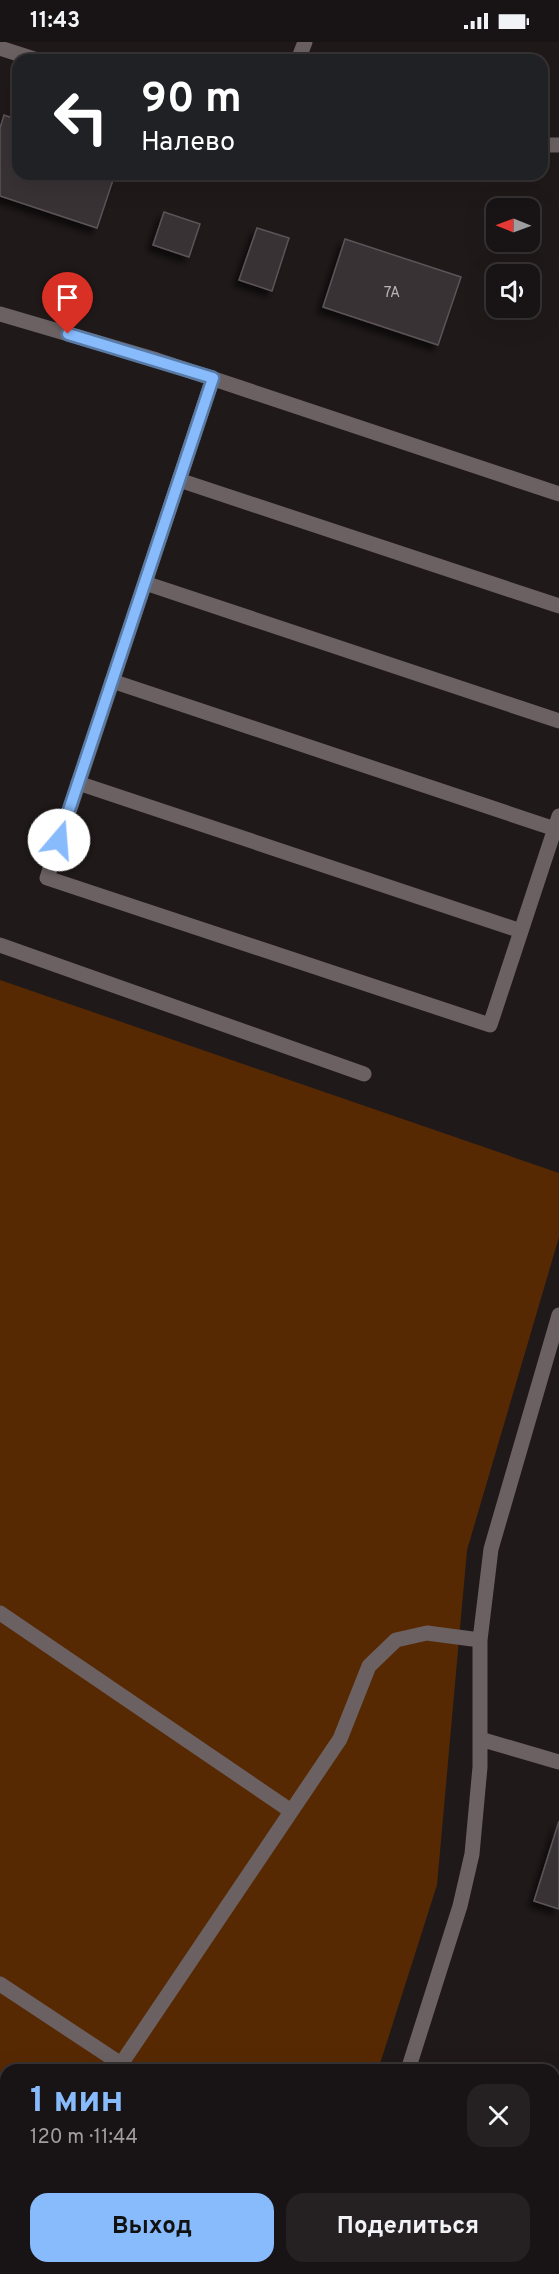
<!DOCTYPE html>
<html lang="ru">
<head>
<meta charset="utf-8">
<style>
  body { margin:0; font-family:Overpass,sans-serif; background:#252022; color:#f1f3f6; height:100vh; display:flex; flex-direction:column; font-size:22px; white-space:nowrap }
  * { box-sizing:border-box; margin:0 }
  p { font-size:20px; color:#9f9ea0 }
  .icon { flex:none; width:33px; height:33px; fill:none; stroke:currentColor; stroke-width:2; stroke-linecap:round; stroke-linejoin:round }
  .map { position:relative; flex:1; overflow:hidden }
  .drawer { position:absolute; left:0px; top:2022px; width:560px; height:210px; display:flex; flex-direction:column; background:#181314; border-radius:18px 18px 0 0; box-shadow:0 6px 24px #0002,0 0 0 2px #363234 }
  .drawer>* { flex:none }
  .hud { position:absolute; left:12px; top:12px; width:536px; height:126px; border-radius:18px; box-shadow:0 6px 24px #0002,0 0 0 2px #363234; background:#202124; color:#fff; overflow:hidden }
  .needle { width:39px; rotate:271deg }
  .tools { position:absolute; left:486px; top:156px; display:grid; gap:12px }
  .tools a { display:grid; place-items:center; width:54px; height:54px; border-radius:12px; background:#181314; box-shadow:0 6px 24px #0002,0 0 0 2px #363234; font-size:30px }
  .pin { position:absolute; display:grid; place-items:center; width:51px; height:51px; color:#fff; margin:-62px -26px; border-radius:50% 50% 50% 0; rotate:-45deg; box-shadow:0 0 6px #0007 }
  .pin .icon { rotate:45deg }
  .me { position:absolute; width:66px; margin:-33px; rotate:18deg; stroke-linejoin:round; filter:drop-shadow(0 0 4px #0008) }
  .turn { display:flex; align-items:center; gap:21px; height:126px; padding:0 30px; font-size:27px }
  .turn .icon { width:78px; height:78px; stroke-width:2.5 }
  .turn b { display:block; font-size:42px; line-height:51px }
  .round { display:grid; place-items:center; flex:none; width:63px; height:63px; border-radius:18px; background:#252022 }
  .head { display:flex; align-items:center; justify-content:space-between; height:102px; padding:0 30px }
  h1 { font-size:36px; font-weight:700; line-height:45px; color:#88bbfc }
  .cta { display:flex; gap:12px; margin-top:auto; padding:12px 30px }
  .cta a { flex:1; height:69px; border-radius:18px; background:#88bbfc; color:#111; font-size:24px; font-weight:700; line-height:69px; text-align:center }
  .cta a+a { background:#252022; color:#f1f3f6 }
  .status { display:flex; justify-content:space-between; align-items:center; height:42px; padding:0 30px; background:#181314; direction:ltr }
  .status svg { height:16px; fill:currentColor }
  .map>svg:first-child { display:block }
</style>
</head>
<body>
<div class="status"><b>11:43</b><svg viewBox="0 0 49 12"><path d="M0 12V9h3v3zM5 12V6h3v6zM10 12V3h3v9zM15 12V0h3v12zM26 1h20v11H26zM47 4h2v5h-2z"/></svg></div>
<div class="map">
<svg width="559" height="2232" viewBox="0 0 559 2232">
  <defs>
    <filter id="shadow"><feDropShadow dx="-5.5" dy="5.5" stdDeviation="3" flood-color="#0009"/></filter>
  </defs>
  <rect width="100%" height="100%" fill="#20191a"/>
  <path fill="#572902" d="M0 938 559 1131V1195L467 1508 437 1843 378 2028H6V2226H315L313 2232H0Z"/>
  <path fill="#383034" stroke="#5c5458" stroke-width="1.5" filter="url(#shadow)" d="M4 73 18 78V132H115L97 186 0 154V86Z
    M164 170 200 182 189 215 153 203Z
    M257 186 289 196 272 249 239 238Z
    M345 197 461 235 438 303 323 265Z
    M559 1779V1867L534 1859Z
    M554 2211 559 2213V2232H412L413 2226H554Z"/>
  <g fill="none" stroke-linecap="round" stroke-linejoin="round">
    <path stroke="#6b6163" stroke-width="15" d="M0 6 37 18
      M298 18 305 0
      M542 103H559
      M0 272 157 318 559 452
      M213 336 47 836 490 983 559 774
      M179 438 559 564
      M145 541 559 679
      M112 639 555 787
      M78 741 521 889
      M0 903 364 1032
      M0 1571 291 1769
      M480 1697 559 1720
      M0 1942 121 2022
      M117 2028 340 1697 369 1624 396 1598 427 1591 480 1598
      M408 2028 460 1864 472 1812 480 1725V1598L491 1507 559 1273
      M0 2180 6 2173
      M46 2232 50 2226
      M344 2232 345 2226"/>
  </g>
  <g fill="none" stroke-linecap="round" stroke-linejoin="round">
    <defs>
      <path id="route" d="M59 798 213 336 68 292"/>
    </defs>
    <use href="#route" stroke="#587aa4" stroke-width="15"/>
    <use href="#route" stroke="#88bbfc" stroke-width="10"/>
  </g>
  <g text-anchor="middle" stroke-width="6" stroke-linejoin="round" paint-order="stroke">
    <g font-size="15" fill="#bab4b5">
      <text x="392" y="255">7А</text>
    </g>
  </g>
</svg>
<div class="tools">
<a><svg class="needle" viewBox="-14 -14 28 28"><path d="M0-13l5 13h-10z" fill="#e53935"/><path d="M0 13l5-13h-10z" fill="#9f9ea0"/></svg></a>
<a><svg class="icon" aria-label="sound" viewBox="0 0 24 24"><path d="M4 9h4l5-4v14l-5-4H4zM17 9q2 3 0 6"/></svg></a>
</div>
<div class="pin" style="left:68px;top:292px;background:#d93025"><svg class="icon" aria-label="arrive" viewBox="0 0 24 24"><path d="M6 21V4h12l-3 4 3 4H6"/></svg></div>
<svg class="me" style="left:59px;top:798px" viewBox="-20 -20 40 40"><circle r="19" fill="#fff"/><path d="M0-13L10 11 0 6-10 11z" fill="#88bbfc"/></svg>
<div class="hud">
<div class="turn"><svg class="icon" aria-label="left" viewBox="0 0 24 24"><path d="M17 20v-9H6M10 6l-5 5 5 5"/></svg><div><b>90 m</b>Налево</div></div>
</div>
<section class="drawer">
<div class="head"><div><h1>1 мин</h1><p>120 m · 11:44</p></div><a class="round"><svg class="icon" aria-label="close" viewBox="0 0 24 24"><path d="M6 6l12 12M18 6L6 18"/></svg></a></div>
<div class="cta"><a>Выход</a><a>Поделиться</a></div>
</section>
</div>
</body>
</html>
